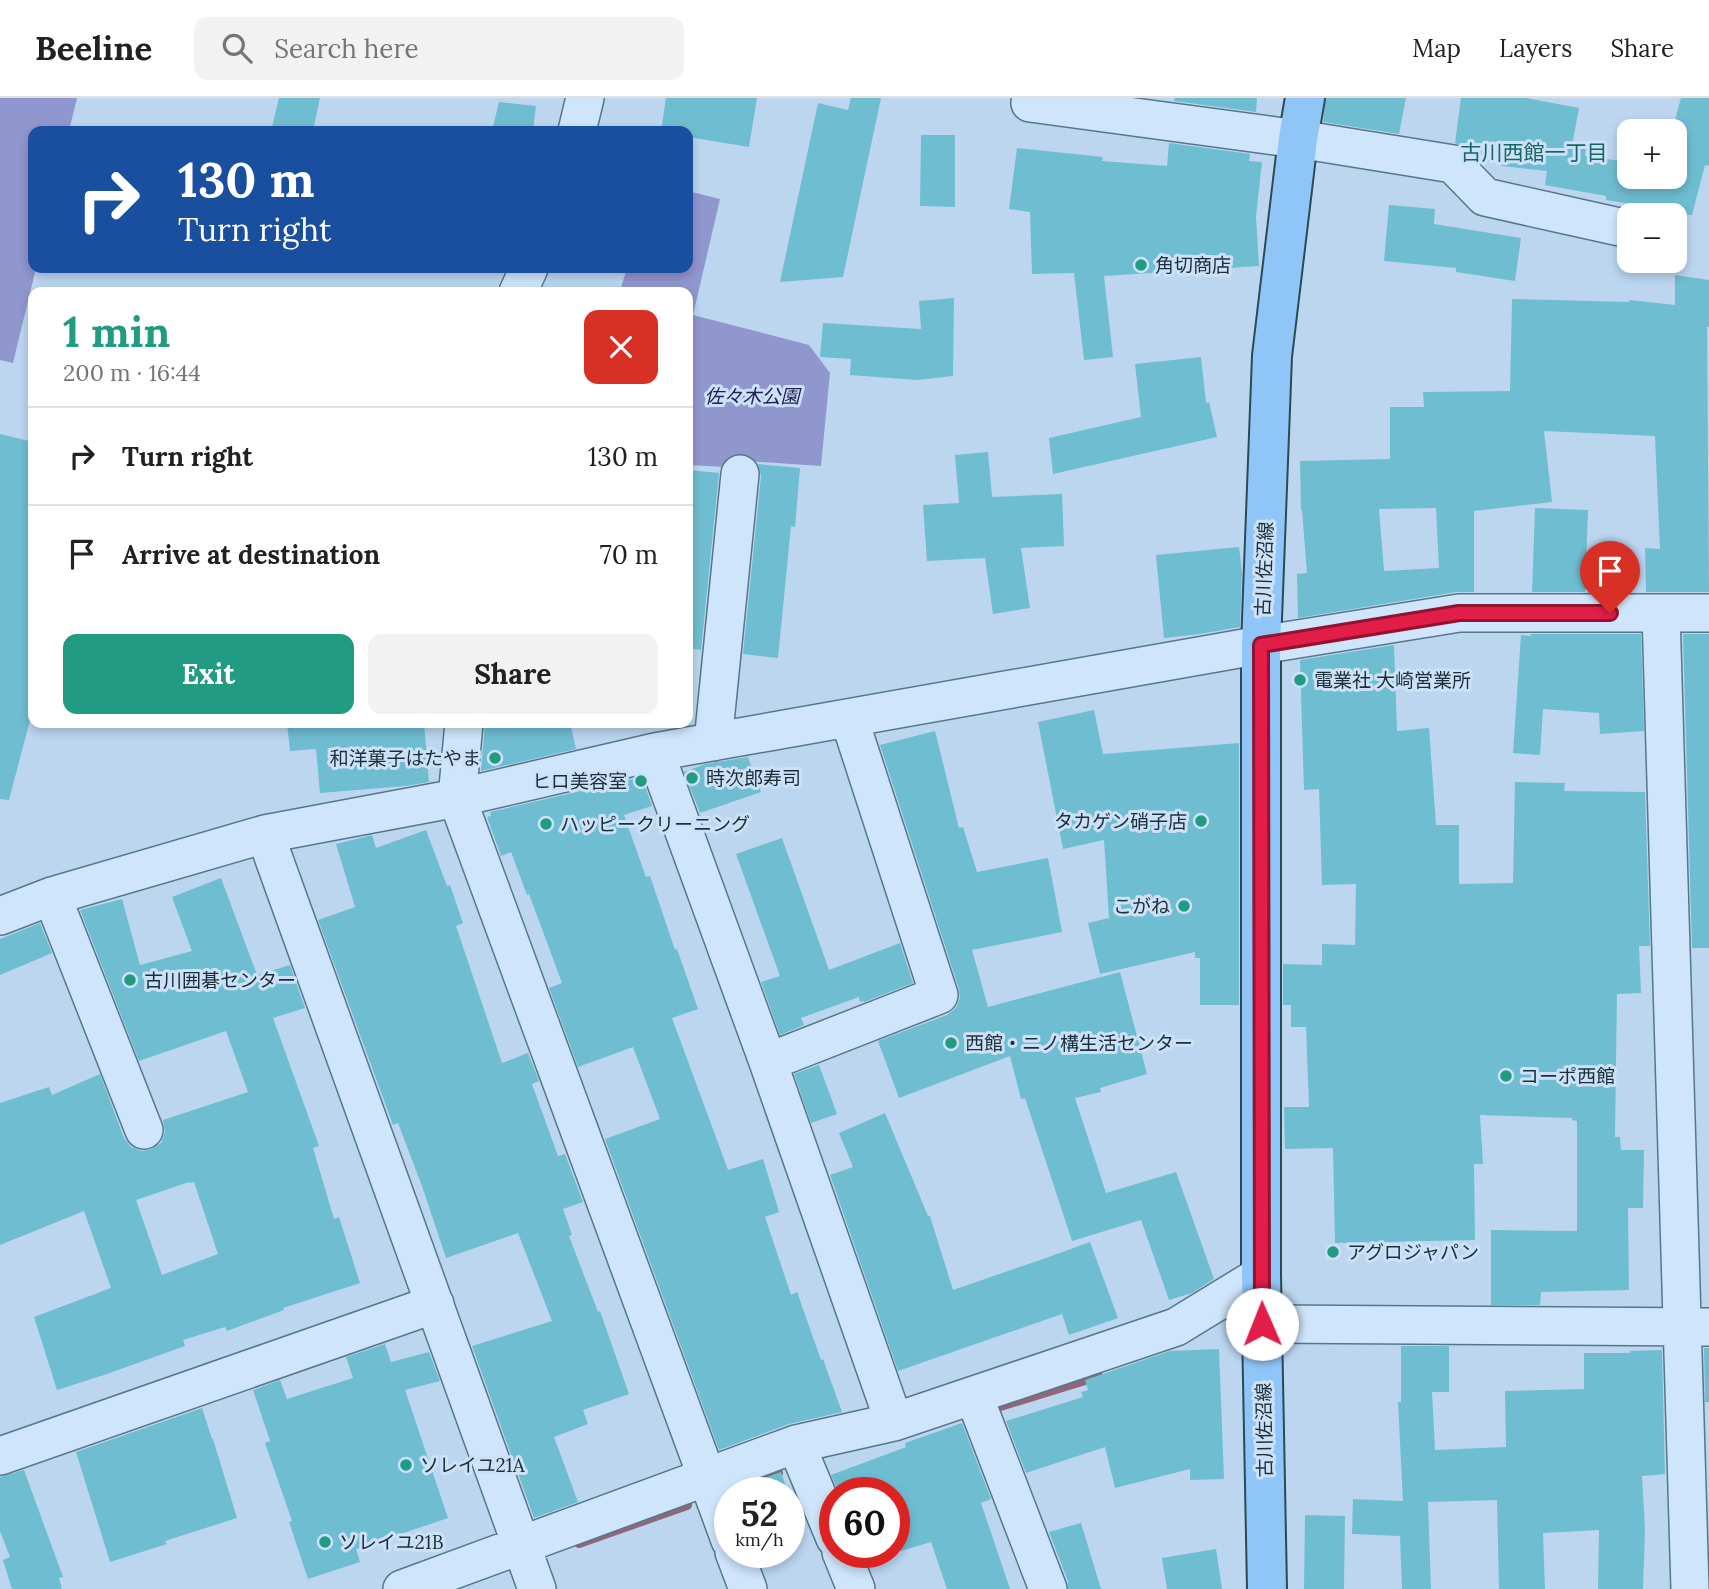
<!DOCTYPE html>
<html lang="en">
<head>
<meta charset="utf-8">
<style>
  body { margin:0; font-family:Lora,"Noto Sans JP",serif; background:#f2f2f2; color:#202124; height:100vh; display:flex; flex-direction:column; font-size:26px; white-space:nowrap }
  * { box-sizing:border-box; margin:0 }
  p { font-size:23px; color:#757577 }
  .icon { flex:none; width:38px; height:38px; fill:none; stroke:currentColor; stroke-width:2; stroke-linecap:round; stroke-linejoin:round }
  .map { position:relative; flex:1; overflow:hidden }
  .side { position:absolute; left:28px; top:189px; width:665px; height:441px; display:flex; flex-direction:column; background:#fff; border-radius:14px; box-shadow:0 4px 10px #0003 }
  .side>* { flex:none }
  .guide { position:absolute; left:28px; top:28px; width:665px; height:147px; border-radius:14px; box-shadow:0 4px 10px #0003; background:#1a4fa0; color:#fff; overflow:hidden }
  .fabs { position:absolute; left:1617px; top:21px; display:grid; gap:14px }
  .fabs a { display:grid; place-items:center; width:70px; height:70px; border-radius:14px; background:#fff; box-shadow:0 4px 10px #0003; font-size:35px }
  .speed { position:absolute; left:714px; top:1379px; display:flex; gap:14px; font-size:35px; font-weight:700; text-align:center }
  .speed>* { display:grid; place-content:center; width:91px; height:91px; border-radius:50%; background:#fff; box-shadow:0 4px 10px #0003; line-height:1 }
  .speed small { font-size:18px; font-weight:400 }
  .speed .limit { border:10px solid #d22; background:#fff; color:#111 }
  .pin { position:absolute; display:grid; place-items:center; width:60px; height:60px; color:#fff; margin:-72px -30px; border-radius:50% 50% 50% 0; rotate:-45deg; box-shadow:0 0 7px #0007 }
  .pin .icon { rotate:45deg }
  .me { position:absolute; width:77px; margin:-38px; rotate:359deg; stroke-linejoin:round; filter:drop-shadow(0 0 5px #0008) }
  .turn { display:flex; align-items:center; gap:24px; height:147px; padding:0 35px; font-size:32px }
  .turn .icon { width:91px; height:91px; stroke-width:2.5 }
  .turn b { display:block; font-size:49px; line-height:60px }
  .round { display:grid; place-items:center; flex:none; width:74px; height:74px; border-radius:14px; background:#f2f2f2 }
  .summary { display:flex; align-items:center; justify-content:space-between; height:119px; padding:0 35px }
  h1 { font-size:42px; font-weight:700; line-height:52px; color:#219b81 }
  .cta { display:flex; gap:14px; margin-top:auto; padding:14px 35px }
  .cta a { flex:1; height:80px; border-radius:14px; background:#219b81; color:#fff; font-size:28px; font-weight:700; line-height:80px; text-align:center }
  .cta a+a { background:#f2f2f2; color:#202124 }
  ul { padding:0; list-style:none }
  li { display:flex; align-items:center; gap:21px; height:98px; padding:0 35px; border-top:2px solid #e0e0e0 }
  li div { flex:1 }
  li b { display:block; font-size:26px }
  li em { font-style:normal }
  header { display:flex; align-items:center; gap:42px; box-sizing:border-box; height:98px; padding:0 35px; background:#fff; border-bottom:2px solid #e0e0e0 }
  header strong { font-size:33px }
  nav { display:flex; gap:38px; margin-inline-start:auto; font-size:24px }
  .search { width:490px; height:63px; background:#f2f2f2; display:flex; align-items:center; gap:18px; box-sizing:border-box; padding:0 24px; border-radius:14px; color:#757577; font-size:26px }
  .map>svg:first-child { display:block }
</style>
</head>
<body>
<header>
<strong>Beeline</strong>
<div class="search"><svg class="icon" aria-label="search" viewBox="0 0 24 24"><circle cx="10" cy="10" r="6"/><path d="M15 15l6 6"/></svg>Search here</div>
<nav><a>Map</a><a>Layers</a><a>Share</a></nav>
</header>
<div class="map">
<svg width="1709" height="1491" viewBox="0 0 1709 1491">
  <rect width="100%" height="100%" fill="#bcd6f0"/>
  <path fill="#9096ce" d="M0 0H77L69 33H33V170H36L13 265 0 262Z
    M688 93 720 101 693 217 809 247 830 275 821 368 746 363V370L688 367V194H531L533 191 620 193 627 170H688Z"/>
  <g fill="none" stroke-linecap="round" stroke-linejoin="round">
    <path stroke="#8f6779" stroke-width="10" d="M994 1310 1098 1278
      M728 1393 778 1375
      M579 1445 687 1407"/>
  </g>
  <path fill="#6fbdd1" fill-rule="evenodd" d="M279 0H320L313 33H271Z
    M666 0H757L749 49 688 39V33H661Z
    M851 0H881L843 179 780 184 818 5 848 12Z
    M1175 0H1257L1256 14 1174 3Z
    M1326 0H1406L1399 36 1323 24Z
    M1461 0H1526L1579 10 1572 47 1586 50 1585 58 1629 64V79H1675V33H1672L1681 0H1709V68L1705 67 1692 117H1649L1651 109 1606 102V98L1545 87 1547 73 1502 68V65L1478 62 1467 51 1455 45Z
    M499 4 536 8 533 33H492Z
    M921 37H955V109L920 108Z
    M1169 45 1250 56 1249 63 1262 64 1256 118 1259 168 1104 178 1113 259 1084 262 1074 175 1032 176 1030 114 1009 111 1017 50 1103 59 1102 63 1167 68Z
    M1389 107 1435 111 1434 126 1521 140 1515 183 1456 174V170L1384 163Z
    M1675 177 1709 182V229H1707L1709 494H1646L1645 450 1660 451 1655 338 1544 333 1552 404 1474 413V494H1456L1298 520 1297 476 1307 475 1302 412 1301 413 1300 363 1390 361V309H1424L1423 294 1510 293 1512 201 1629 204V202L1675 207ZM1436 410 1439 470 1384 473 1379 411Z
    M954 200 953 278 917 282 850 277 851 261 820 259 823 225 921 231 919 203Z
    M1201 259 1206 305 1209 304 1217 339 1053 376 1049 340 1141 319 1135 266Z
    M0 336 33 344V611L9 702 0 701Z
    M988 354 992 399 1062 396 1064 448 1021 450 1030 510 993 516 985 460 927 463 923 407 959 405 955 357Z
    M758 366 800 370 795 429 791 428 778 560 743 556 761 378Z
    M688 372 719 375 701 552 688 550Z
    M1535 410 1588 412 1585 494H1532Z
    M1239 449 1242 474 1240 529 1200 536 1164 540 1156 457Z
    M1531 536H1641L1644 633 1600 636 1599 615 1543 611 1540 657 1513 655 1521 537 1531 538Z
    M1683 536H1709V850H1692Z
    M1394 547 1397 633 1429 630 1436 727H1459V786L1513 785 1515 684 1565 685 1564 693 1645 694 1650 848H1639L1641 895 1617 896 1615 1039H1620L1621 1052H1644L1643 1110H1628L1629 1192 1541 1194 1540 1207H1491V1132L1577 1133V1023L1572 1022V1020L1480 1017 1483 1066H1474L1475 1142 1335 1145 1333 1050 1285 1051 1284 1009H1309L1306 929H1291V907H1283V866L1322 867V846L1355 847 1356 786 1322 787 1319 691 1304 692 1300 562Z
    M1094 612 1103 656 1239 645V907H1200V860H1195V854L1100 876 1088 825 1109 820 1104 742 1063 751 1038 624Z
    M287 625H424L429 684 406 688 320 695 316 651 290 653Z
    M485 625H570L576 651 481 673Z
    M935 633 959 730 963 729 977 774 1048 760 1062 834 972 852 988 909 1120 874 1147 976 1100 990 1101 994 1075 1000 1106 1095 1176 1074 1214 1181 1192 1195 1169 1202 1141 1122 1072 1143 1025 1000 1021 1001 1010 958 899 1000 878 943 947 917 956 910 960 900 959 891 880 647Z
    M748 659 761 694 700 715 684 674 705 666Z
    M642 679 652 708 624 717 646 779 650 778 675 852 677 851 698 911 672 920 728 1072 763 1061 779 1114 765 1119 791 1197 797 1194 821 1262 823 1261 842 1314 789 1326 719 1352 605 1041 660 1021 633 949 578 969 549 890 562 885 529 796 527 797 511 754 501 758 487 719 491 718 490 714Z
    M426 732 447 788 450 787 463 825 456 828 502 965 528 955 539 983 532 986 558 1058 565 1056 583 1104 563 1111 572 1137 569 1138 598 1214 600 1213 629 1296 583 1312 588 1326 554 1339 578 1404 534 1420 472 1248 552 1223 518 1135 446 1160 422 1088 398 1025 393 1027 318 822 355 809 336 746 372 737 376 750Z
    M782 740 829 872 900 845 913 885 864 904 863 903 860 904 859 899 801 920 804 927 780 937 761 884 780 878 736 756Z
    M221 780 257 877 290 867 305 910 273 920 319 1048 313 1050 334 1121 339 1119 360 1185 283 1210 284 1212 227 1233 225 1229 183 1242 185 1248 104 1277 57 1292 34 1219 111 1190 84 1113 0 1147V1005L49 989 52 997 100 976 124 1040 131 1049 142 1053 152 1051 161 1045 165 1034 163 1022 248 994 226 933 139 963 80 812 122 801 140 867 192 853 172 799ZM189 1084V1085L194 1084 218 1156 162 1177 136 1102Z
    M40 825 52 855 0 877V841Z
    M819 967 837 1016 811 1025 794 976Z
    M885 1015 928 1118H930L953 1192 1043 1161 1090 1144 1118 1220 1069 1237 1062 1216 898 1273 830 1077 853 1069 839 1035Z
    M385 1246 391 1264 429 1254 440 1283 405 1292 448 1420 356 1451 360 1464 308 1481 289 1424 292 1423 265 1345 270 1343 253 1292 280 1282 287 1301 353 1280 346 1259Z
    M1401 1248H1449V1294H1432L1435 1352 1506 1349 1505 1293 1584 1291V1255H1631L1630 1253 1662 1252 1665 1376 1642 1378 1645 1431 1643 1491H1598L1599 1432 1543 1435 1545 1491H1499L1497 1402 1428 1404 1431 1491H1402L1400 1438 1352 1436 1353 1401 1403 1403 1398 1304H1401Z
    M1704 1250H1709V1304H1705Z
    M1219 1251 1224 1381 1190 1382V1371L1115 1390 1105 1349 1026 1375 1006 1323 1083 1299 1081 1294 1088 1292 1085 1282 1170 1253Z
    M202 1310 212 1341H213L237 1420 165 1443 167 1446 110 1464 76 1354Z
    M962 1325 991 1401 981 1405 1010 1491H947L931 1444 894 1455V1395H839L831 1377 906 1349 905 1345Z
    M24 1372 63 1479 59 1480 62 1491H12L3 1462 10 1459 0 1433V1379Z
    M781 1374 788 1395H735L734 1391Z
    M1305 1417 1345 1418 1344 1491H1304Z
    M1081 1425 1101 1491H1068V1483L1049 1434Z
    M1216 1451 1222 1491H1167L1162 1460Z"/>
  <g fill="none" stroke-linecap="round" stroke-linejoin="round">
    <defs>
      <path id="minor" d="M1030 5 1298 41 1453 66 1485 99 1624 130
        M577 33 585 0
        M518 194 529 170
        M1661 515 1690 1491
        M464 625 457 700 730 1442
        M713 644 740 376
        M655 654 768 964 894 1324
        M265 736 537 1491
        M52 798 144 1032
        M0 818 52 798 265 736 457 700 655 654 1261 547 1459 515H1709
        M768 964 939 897 849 620
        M1262 1226 1709 1229
        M974 1298 1048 1491
        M796 1346 835 1440
        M0 1358 435 1206
        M734 1454 748 1491
        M841 1454 856 1491
        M402 1491 796 1346 894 1324 1176 1229 1261 1177"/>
      <path id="major" d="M1267 1491 1261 1177V547L1272 258 1298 41 1305 0"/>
    </defs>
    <use href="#minor" stroke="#557889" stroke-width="40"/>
    <use href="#major" stroke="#2a4a56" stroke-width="42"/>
    <use href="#minor" stroke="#cfe5fb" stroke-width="37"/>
    <use href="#major" stroke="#90c6f7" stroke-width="38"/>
  </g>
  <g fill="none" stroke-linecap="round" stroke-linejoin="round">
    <defs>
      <path id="route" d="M1262 1226 1261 547 1459 515H1610"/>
    </defs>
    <use href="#route" stroke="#92132f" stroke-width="18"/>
    <use href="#route" stroke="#e11d48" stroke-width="12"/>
  </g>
  <g fill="#219b81" stroke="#cce1f7" stroke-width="2.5">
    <circle cx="1141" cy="167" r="7"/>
    <circle cx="1300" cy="582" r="7"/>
    <circle cx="495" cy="660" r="7"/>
    <circle cx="692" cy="680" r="7"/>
    <circle cx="641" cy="683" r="7"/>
    <circle cx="1201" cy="723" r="7"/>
    <circle cx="546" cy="726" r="7"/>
    <circle cx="1184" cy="808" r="7"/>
    <circle cx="130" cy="882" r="7"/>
    <circle cx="951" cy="945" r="7"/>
    <circle cx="1506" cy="978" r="7"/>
    <circle cx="1333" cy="1154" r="7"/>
    <circle cx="406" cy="1367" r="7"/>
    <circle cx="325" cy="1444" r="7"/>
  </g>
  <g text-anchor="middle" stroke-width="6" stroke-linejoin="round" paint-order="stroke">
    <g font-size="19" fill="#1a2f37" stroke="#cce1f7" text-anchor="start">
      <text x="1155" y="174">角切商店</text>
      <text x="1314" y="589">電業社 大崎営業所</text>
      <text x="481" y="667" text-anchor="end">和洋菓子はたやま</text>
      <text x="706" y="687">時次郎寿司</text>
      <text x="627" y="690" text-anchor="end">ヒロ美容室</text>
      <text x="1187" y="730" text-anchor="end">タカゲン硝子店</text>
      <text x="560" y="733">ハッピークリーニング</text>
      <text x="1170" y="815" text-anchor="end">こがね</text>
      <text x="144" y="889">古川囲碁センター</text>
      <text x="965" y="952">西館・ニノ構生活センター</text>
      <text x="1520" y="985">コーポ西館</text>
      <text x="1347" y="1161">アグロジャパン</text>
      <text x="420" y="1374">ソレイユ21A</text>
      <text x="339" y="1451">ソレイユ21B</text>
    </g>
    <g font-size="19" font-style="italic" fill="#222054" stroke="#cce1f7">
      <text x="752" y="305">佐々木公園</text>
    </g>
    <g font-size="19" fill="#1a2f37" stroke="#cce1f7">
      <text transform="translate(1264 471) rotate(-88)" y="7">古川佐沼線</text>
      <text transform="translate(1264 1332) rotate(-91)" y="7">古川佐沼線</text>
    </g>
    <g font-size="21" fill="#176666" stroke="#cce1f7">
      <text x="1534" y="62">古川西館一丁目</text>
    </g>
  </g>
</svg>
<div class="fabs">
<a>+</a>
<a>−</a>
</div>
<div class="speed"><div>52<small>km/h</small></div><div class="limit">60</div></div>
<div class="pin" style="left:1610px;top:515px;background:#d93025"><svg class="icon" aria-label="arrive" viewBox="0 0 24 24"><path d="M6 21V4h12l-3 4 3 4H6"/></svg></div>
<svg class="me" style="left:1262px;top:1226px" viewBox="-20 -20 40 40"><circle r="19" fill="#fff"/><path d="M0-13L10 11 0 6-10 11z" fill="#e11d48"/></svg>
<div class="guide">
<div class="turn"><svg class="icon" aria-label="right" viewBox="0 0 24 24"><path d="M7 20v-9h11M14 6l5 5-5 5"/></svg><div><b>130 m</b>Turn right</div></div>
</div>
<section class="side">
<div class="summary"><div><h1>1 min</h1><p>200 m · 16:44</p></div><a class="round" style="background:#d93025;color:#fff"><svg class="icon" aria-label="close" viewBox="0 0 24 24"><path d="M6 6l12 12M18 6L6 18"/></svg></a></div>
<ul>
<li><svg class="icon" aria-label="right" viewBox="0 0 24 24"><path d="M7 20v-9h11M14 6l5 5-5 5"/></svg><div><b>Turn right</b></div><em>130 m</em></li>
<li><svg class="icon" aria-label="arrive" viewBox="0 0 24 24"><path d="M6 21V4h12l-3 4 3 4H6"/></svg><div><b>Arrive at destination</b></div><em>70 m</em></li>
</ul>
<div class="cta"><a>Exit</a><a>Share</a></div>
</section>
</div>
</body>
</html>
